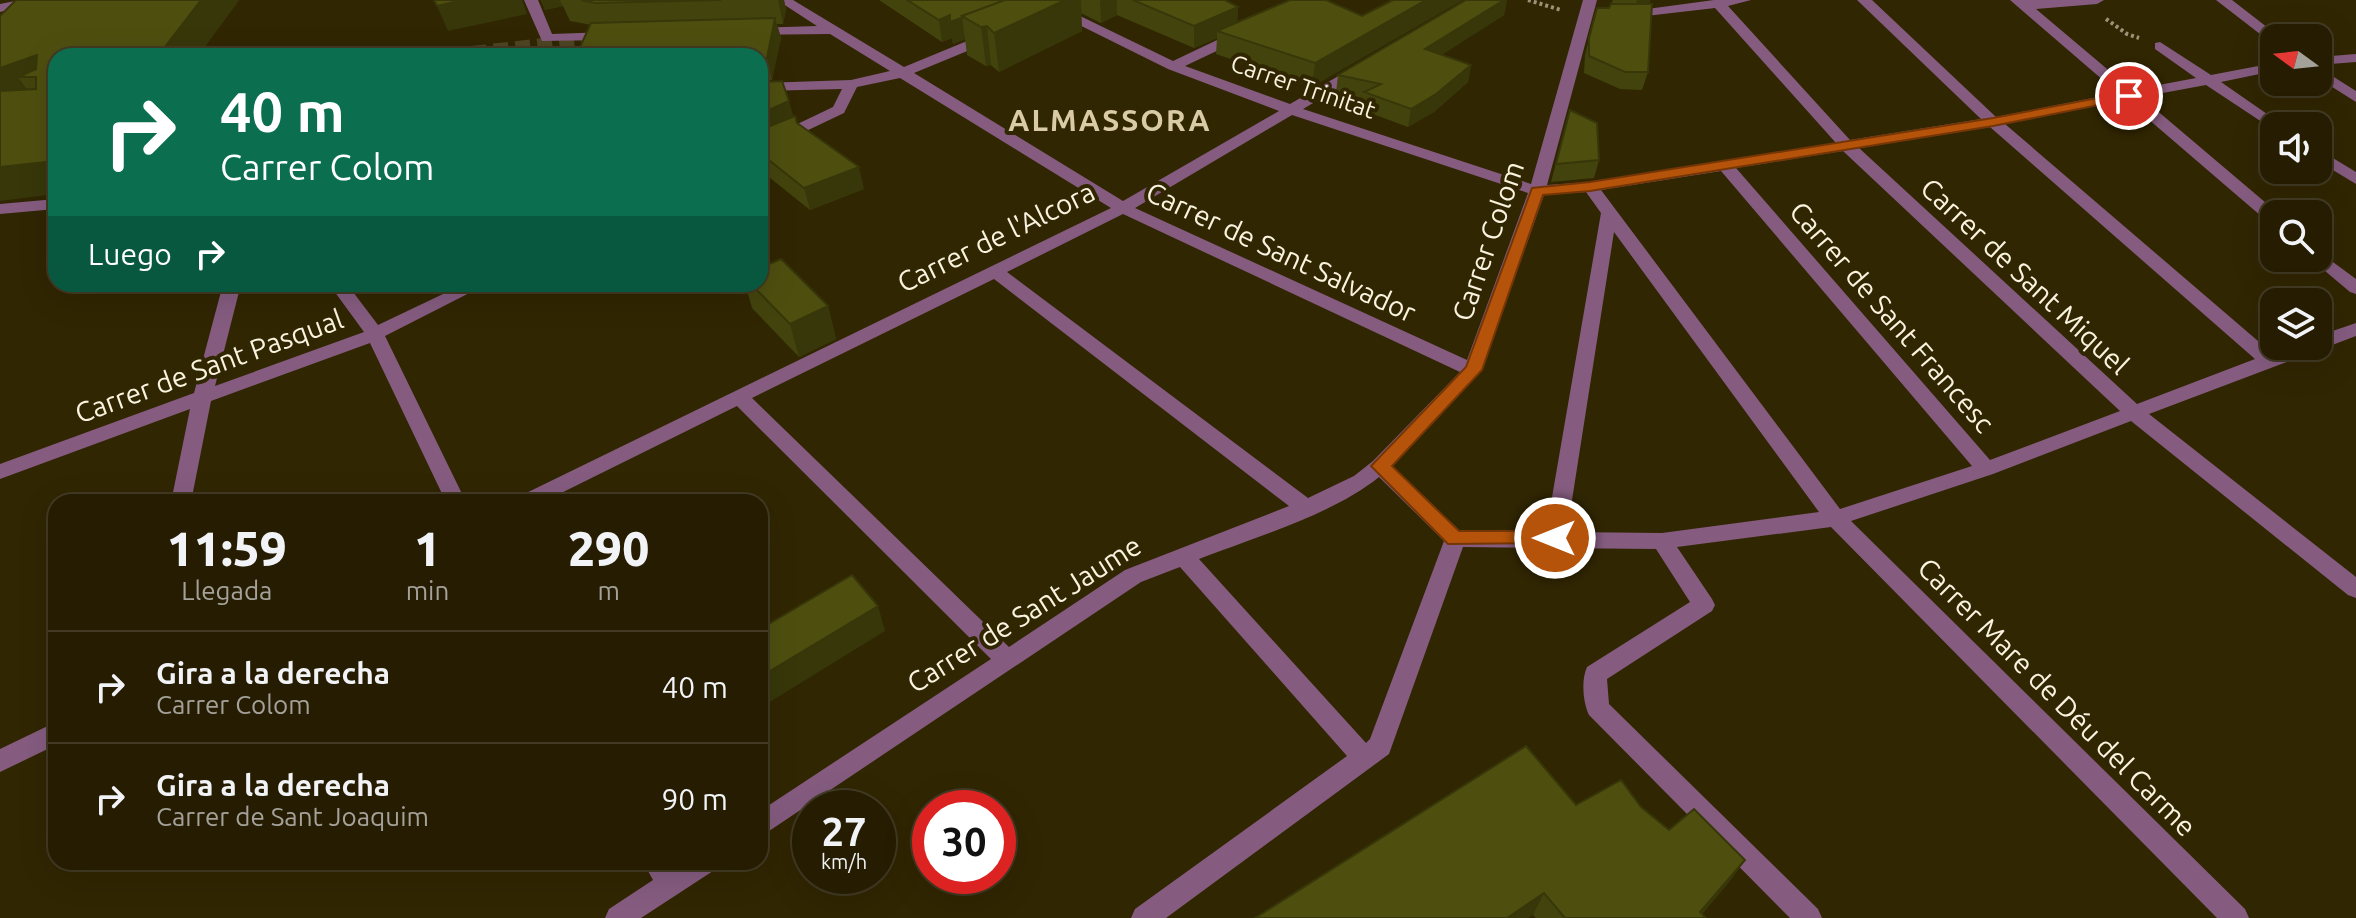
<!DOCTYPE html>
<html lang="es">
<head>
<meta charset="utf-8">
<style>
  body { margin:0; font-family:Ubuntu,sans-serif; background:#312911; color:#f1f3f6; height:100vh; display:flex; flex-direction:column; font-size:30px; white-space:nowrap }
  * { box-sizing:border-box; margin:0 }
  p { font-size:26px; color:#a3a199 }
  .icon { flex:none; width:44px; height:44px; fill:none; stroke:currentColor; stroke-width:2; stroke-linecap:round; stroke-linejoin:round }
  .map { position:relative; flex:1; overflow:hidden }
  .details { position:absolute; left:48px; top:494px; width:720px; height:376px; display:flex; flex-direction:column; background:#251c02; border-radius:24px; box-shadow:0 8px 32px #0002,0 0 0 2px #423a24 }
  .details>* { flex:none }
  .top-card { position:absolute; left:48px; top:48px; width:720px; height:244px; border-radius:24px; box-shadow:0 8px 32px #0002,0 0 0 2px #423a24; background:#0b6e4f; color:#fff; overflow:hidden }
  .needle { width:52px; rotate:285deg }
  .buttons { position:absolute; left:2260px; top:24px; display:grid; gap:16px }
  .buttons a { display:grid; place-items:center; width:72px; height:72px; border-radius:16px; background:#251c02; box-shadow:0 8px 32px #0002,0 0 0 2px #423a24; font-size:40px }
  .speed { position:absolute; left:792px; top:790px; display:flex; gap:16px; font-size:40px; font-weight:700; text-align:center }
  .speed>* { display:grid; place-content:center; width:104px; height:104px; border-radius:50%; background:#251c02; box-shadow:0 8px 32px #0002,0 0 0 2px #423a24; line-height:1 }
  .speed small { font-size:20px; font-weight:400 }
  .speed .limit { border:12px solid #d22; background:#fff; color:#111 }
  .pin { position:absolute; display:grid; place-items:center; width:68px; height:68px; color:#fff; margin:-34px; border:4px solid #fff; border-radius:50%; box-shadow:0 2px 8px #0007 }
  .me { position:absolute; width:88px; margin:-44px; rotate:270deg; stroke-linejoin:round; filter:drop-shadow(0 0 6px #0008) }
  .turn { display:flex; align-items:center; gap:28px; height:168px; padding:0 40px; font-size:36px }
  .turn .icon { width:104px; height:104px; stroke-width:2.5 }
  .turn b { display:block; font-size:56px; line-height:68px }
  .then { display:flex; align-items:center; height:76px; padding:0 40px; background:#0003; gap:16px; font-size:30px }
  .eta { display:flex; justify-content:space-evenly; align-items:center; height:136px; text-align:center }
  .eta b { font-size:48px; font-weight:800; line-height:56px }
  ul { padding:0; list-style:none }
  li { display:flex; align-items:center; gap:24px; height:112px; padding:0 40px; border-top:2px solid #423a24 }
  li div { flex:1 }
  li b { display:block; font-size:30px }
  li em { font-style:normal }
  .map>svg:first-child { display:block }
</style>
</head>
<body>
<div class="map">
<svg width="2356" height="918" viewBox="0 0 2356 918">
  <rect width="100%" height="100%" fill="#312602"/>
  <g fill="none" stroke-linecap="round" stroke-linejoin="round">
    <path stroke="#4f4523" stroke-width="15" stroke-dasharray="15 7" stroke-linecap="butt" d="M450 56 583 41"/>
    <path stroke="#9b9377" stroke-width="4" stroke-dasharray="3 3" stroke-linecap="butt" d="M1528 0 1561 10
      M2106 19 2127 34 2139 38"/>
    <path fill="#855c80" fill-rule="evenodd" d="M20 0H48L0 12V4Z
      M524 0H538L552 34 609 32 616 36 609 40 542 41Z
      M777 0H793L904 67 984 34H994V40L914 73 1123 201 1279 111 1168 69 1029 0H1047L1173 61 1234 32H1244V38L1185 66 1290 104 1354 67H1364V73L1303 109 1531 184 1583 0H1597L1547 185 1590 182 1836 143 1715 8 1620 19 1618 16 1625 12 1714 0H1751L1728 6 1850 140 1981 119 1857 0H1872L1996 117 2118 93 2010 0H2104L2097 4 2036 9 2132 90 2196 78 2155 49V43L2160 42 2211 75 2274 63V71L2221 82 2280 123 2283 126H2274V130L2206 85 2141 97 2279 214H2274V223L2268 222 2126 100 2005 124 2272 353 2291 346H2318V336L2356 323V336L2149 414 2356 577V598L2348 595 2131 421 1993 474 1851 521 2245 909 2249 918H2217L1831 527 1677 547 1712 599 1715 605 1712 611 1607 679 1609 704 1818 909 1822 918H1790L1589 715C1583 703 1581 680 1587 667L1690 602 1656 549 1463 547 1389 754 1166 918H1131L1135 909 1347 756 1180 567 1141 582 760 837V811L991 659 737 406 543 502H515L518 497 1111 208 900 78 857 87 844 113 760 153V142L833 107 842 89 760 91V83L851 80 890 71 830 34 748 35V29L753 28 817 26ZM1292 115 1528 193 1467 360 1135 208ZM1990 127 2255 359 2137 404 1859 148ZM1843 151 2120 411 1990 460 1736 168ZM1721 171 1972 466 1840 509 1601 190ZM1586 192 1601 213 1546 532 1460 531 1392 466 1482 370 1544 195ZM1123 214 1460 372 1373 461 1354 476 1308 498 1007 272ZM1614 232 1819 512 1662 533 1567 532ZM994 279 1289 506 1125 570 1009 647 752 398ZM1379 477 1444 541 1370 739 1366 743 1199 559C1255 537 1332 515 1379 477Z
      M2216 0H2232L2281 38 2269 41Z
      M2356 54V62L2318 65V57Z
      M2318 67 2356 91V102L2318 78Z
      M2318 149 2356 172V184L2318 161Z
      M56 199V209L0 214V204Z
      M2318 251 2356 279V294L2350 292 2312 260 2318 258Z
      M223 284H241L215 386 364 332 329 284H347L378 325 464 284H487L385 336 466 502H446L370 343 211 401 191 502H171L190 409 0 479V464L194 393Z
      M56 722V745L0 772V749Z
      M643 862H671L674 867 681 862H717L713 871 641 918H605L609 909 653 880Z"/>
  </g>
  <path fill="#43440d" d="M22 0H239L198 56H56L0 201Z
    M541 0H784L786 10 783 24H777L781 38 772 80H766L767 82 797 123 864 189 810 210 760 170V56L570 21 563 6 545 10Z
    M879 0H1225L1238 7 1237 22 1326 0 1312 87 1216 54 1217 38 1194 48 1117 15 1101 23 1081 13 1082 31 999 72 991 65 986 66 967 55 965 39 953 44 952 38 942 42Z
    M1466 0H1507L1504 15 1441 55 1471 65 1468 82 1434 112 1408 127 1362 110 1363 98 1336 93 1338 75Z
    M1613 0H1650L1649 4 1648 72 1642 90 1620 89 1584 73 1585 55 1597 8H1609Z
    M1570 110 1599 160 1594 178 1551 182Z
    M745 284H760L828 306 836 339 799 357 752 308Z
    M1576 805 1641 807 1669 830 1745 860 1729 882 1702 914 1706 918H1536L1533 915Z"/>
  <path fill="#37370a" d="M201 0H239L198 56H158Z
    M462 0H522L527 14 448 31 437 6Z
    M542 0H560L563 6 545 10Z
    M778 0H784L786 10 783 24Z
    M1059 0H1081L1082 31 999 72 994 33Z
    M1102 0H1117V15L1101 23 1100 1Z
    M1426 0H1463L1312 87 1315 63Z
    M1504 0H1507L1504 15 1423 67 1425 49Z
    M1637 0H1650L1648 7 1635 9Z
    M1238 7 1237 28 1217 31V38L1194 48V26Z
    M950 15 962 18 965 39 953 44 952 38 942 42 939 20Z
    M775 18 781 38 772 80 767 58Z
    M987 26 991 65 986 66 981 27Z
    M37 55 36 77H18L31 95 0 107V68Z
    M1471 65 1468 82 1434 112 1408 127 1411 109Z
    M789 101 795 122 760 139V114Z
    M56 161V194L0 201V167Z
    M859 167 864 189 810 210 804 188Z
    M828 306 836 339 799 357 790 324Z
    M878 606 885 631 760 708V677Z
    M1745 860 1729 882 1698 918 1700 912Z
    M1544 893 1533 915 1528 918H1507Z"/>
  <path fill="#4e4f0f" stroke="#37370a" stroke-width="2" d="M16 0H201L158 56H56V161L0 167V91L36 89V77H18L36 69 37 55 0 68V16Z
    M434 0H462L437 6Z
    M581 0H721L595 3Z
    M907 0H1005L962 16 964 17 950 22V15L939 20Z
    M1005 0H1065L994 33 987 26 981 27 962 16Z
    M1133 0H1225L1238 7 1194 26Z
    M1290 0H1326L1362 16 1393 0H1426L1315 63 1217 31Z
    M1466 0H1504L1425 49 1471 65 1436 94 1411 109 1364 92 1381 84 1338 75Z
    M1611 4H1652L1648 72H1625L1589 56V38L1597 8H1609Z
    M775 18 767 58 760 59V56H576L591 23Z
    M760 72H764L762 82 782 81 789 101 760 114Z
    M1570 110 1597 123 1599 160 1556 164Z
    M795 116 797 123 859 167 804 188 760 153V130Z
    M781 259 828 306 790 324 751 284H760V268Z
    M852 575 878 606 760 677V629Z
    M1526 746 1576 805 1621 780 1641 807 1669 830 1694 809 1745 860 1700 912 1706 918H1565L1544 893 1507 918H1255Z"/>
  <path fill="#b45309" stroke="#753606" stroke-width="2" d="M2129 92 2134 93V98L1993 126 1590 191 1543 195 1482 370 1392 466 1459 531H1555L1562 533 1565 538 1562 543 1448 544 1371 466 1466 367 1532 188 1590 182 1993 118Z"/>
  <g text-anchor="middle" stroke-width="8" stroke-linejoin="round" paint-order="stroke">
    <g font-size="24" fill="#f9f3df" stroke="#312602">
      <text transform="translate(1303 87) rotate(19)" y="8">Carrer Trinitat</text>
    </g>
    <g font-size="28" fill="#f9f3df" stroke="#312602">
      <text transform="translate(996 237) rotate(-26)" y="10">Carrer de l'Alcora</text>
      <text transform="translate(1488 241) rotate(-71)" y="10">Carrer Colom</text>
      <text transform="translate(1281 252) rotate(25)" y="10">Carrer de Sant Salvador</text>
      <text transform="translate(2025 276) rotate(43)" y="10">Carrer de Sant Miquel</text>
      <text transform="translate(1892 317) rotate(49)" y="10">Carrer de Sant Francesc</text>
      <text transform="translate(209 366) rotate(-20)" y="10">Carrer de Sant Pasqual</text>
      <text transform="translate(1024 614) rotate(-32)" y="10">Carrer de Sant Jaume</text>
      <text transform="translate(2057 697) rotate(45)" y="10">Carrer Mare de Déu del Carme</text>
    </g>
    <g font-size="30" font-weight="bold" letter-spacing="2" fill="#d9cba5" stroke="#312602">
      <text x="1110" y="131">ALMASSORA</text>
    </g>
  </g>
</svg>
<div class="buttons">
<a><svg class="needle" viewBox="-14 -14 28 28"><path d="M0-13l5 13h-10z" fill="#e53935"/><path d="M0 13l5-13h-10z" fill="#a3a199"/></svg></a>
<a><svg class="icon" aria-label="sound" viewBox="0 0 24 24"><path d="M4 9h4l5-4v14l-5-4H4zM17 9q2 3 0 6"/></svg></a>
<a><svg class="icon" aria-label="search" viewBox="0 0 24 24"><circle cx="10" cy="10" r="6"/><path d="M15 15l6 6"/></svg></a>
<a><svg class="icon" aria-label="layers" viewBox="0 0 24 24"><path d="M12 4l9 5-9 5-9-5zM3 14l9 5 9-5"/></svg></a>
</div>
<div class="speed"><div>27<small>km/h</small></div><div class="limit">30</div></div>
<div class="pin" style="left:2129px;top:96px;background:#d93025"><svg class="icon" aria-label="arrive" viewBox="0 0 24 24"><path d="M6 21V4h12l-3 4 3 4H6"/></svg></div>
<svg class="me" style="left:1555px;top:538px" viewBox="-20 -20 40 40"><circle r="17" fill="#b45309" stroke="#fff" stroke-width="3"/><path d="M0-11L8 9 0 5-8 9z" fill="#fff"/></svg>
<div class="top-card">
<div class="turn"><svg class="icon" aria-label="right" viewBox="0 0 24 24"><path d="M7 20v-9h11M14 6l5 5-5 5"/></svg><div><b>40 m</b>Carrer Colom</div></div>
<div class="then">Luego<svg class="icon" aria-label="right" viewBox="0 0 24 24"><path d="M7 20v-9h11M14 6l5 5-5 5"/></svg></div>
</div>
<section class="details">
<div class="eta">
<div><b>11:59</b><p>Llegada</p></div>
<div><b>1</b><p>min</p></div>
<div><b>290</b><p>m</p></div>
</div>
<ul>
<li><svg class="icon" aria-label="right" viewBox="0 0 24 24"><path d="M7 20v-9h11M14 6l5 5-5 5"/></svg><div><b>Gira a la derecha</b><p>Carrer Colom</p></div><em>40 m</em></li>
<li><svg class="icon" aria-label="right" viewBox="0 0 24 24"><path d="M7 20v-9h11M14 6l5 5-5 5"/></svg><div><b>Gira a la derecha</b><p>Carrer de Sant Joaquim</p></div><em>90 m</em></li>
</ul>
</section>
</div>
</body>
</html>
